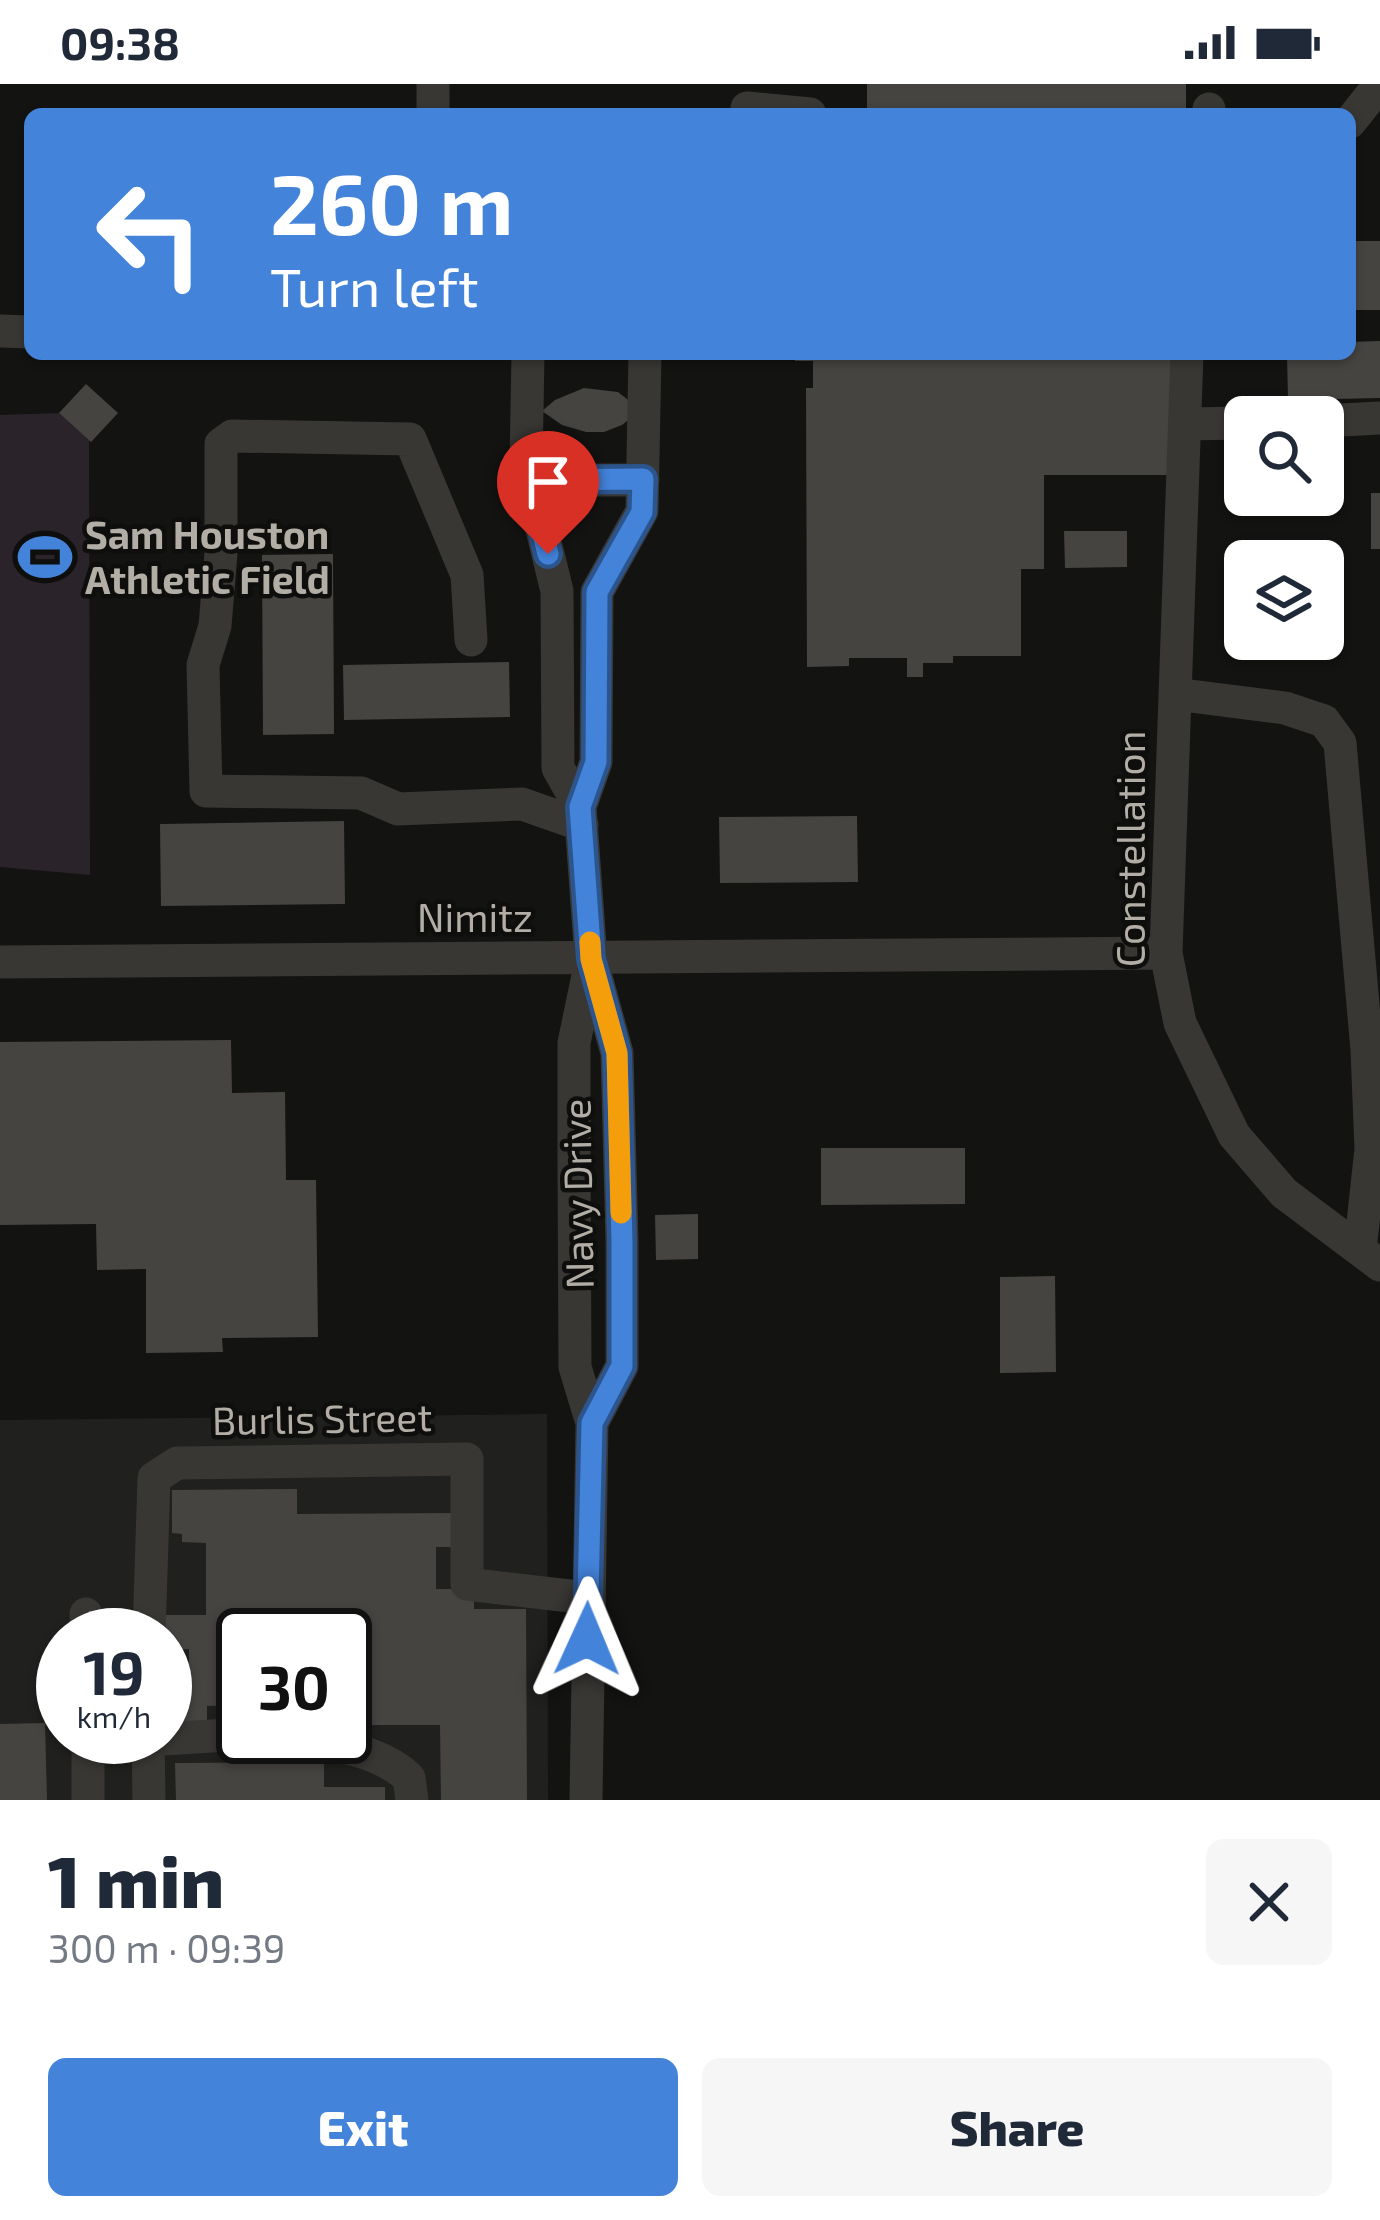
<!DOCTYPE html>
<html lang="en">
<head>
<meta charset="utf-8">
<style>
  body { margin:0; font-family:"Exo 2",sans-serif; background:#f6f6f7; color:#1f2937; height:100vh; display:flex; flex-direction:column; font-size:45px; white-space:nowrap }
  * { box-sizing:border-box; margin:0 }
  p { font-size:39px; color:#747a83 }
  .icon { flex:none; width:66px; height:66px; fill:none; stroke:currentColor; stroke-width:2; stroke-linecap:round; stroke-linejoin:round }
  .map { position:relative; height:1716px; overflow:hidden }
  .side { display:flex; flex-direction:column; background:#fff; flex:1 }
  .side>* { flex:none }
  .banner { position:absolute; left:24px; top:24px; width:1332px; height:252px; border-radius:18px; box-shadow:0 3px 9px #0004; background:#4383da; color:#fff; overflow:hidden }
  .tools { position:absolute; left:1224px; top:312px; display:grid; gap:24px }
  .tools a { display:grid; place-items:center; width:120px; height:120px; border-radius:18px; background:#fff; box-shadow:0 3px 9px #0004; font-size:60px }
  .speed { position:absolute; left:36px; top:1524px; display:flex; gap:24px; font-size:60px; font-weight:700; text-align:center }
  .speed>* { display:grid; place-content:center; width:156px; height:156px; border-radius:50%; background:#fff; box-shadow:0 3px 9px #0004; line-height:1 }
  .speed small { font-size:30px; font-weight:400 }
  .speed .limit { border:6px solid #111; border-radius:18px; background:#fff; color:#111 }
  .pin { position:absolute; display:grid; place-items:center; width:102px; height:102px; color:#fff; margin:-123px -51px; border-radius:50% 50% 50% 0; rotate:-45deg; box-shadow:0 0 12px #0007 }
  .pin .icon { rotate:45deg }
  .me { position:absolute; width:132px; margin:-66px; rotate:1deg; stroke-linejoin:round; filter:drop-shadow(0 0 9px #0008) }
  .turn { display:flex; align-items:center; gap:42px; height:252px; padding:0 48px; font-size:54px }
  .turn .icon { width:156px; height:156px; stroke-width:2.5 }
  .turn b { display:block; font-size:84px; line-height:102px }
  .round { display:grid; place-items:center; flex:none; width:126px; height:126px; border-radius:18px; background:#f6f6f7 }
  .overview { display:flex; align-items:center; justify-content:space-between; height:204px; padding:0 48px }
  h1 { font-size:72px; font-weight:800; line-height:90px }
  .cta { display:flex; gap:24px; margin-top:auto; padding:24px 48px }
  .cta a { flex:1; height:138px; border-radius:18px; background:#4383da; color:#fff; font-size:48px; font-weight:800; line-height:138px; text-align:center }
  .cta a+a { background:#f6f6f7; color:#1f2937 }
  .status { display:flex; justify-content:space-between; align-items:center; height:84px; padding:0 60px; background:#fff; direction:ltr }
  .status svg { height:33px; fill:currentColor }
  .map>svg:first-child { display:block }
</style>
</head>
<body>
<div class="status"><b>09:38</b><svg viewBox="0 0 49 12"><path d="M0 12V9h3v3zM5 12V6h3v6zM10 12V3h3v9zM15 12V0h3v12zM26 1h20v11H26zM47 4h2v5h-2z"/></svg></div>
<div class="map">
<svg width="1380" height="1716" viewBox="0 0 1380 1716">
  <rect width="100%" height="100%" fill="#131312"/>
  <path fill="#20201e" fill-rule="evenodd" d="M547 1330 548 1716H0V1336ZM63 1551H165V1653H63ZM243 1551H345V1653H243Z"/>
  <path fill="#2a232a" d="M59 329 89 356 90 791 0 783V331Z"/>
  <path fill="#464441" d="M867 0H1186V30H867Z
    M1350 157H1380V226H1350Z
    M1380 257V314L1288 316 1287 270H1350V258Z
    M795 270H1177V391H1044V485H1021V572H953V579H923V593H907V574H849V582L807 583 806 304H813V277H795Z
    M86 300 118 329 91 358 59 329Z
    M584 304 618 308 641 326 622 341 604 348H586L562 341 542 327 555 316Z
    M1371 409H1380V465H1371Z
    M1064 447H1127V483L1065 484Z
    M333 470 334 650 263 651 262 471Z
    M509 578 510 633 344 636 343 581Z
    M857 732 858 798 720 799 719 733Z
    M344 737 345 820 161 822 160 740Z
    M231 956 232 1009 285 1008 286 1096H316L318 1253 222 1254 223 1268 146 1269V1185L97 1186 96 1140 0 1141V958Z
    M821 1064H965V1120L821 1121Z
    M698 1130V1175L656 1176 655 1131Z
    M1055 1192 1056 1288 1000 1289V1193Z
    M297 1405V1430L454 1429V1463H436V1505H474V1525H526L527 1716H441L440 1641H345V1551H301V1532L279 1533V1551H243V1621L207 1622V1644L165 1645V1617H189V1565L166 1566 165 1531H206V1459L182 1458V1450L172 1449V1406Z
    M45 1639 47 1716H0V1640Z
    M324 1678V1703H385V1716H176L175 1679Z"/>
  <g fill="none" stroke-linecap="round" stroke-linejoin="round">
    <path stroke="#383734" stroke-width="33" d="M747 24 810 30
      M433 30V0
      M1208 30 1209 25
      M1350 38 1380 0
      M0 247 30 248
      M528 270 526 380 557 507 558 684 580 723
      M1187 270 1166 869 1180 939 1234 1051 1284 1109 1380 1181
      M1323 337 1380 334
      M1185 340 1245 339
      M530 396H643
      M471 556 467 491 410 355 232 352 221 360V469L215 542 203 581 206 707 361 709 398 725 522 720 582 741
      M1175 610 1285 624 1324 637 1340 659 1367 966 1371 1065 1360 1166
      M0 878 1166 869
      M592 1339 622 1282V1158L617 969 591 875 580 723 596 678 597 508 642 427 645 270
      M86 1530 87 1551
      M149 1551 154 1394 177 1379 467 1375V1500L587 1514
      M88 1653V1716
      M148 1653 149 1716
      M268 1653C313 1658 375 1661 409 1694L412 1716
      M148 1656 243 1650
      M586 1716 592 1339 575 1283 574 1075V959L590 882"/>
  </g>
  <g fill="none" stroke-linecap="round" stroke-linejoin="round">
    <defs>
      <path id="route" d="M548 470 530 396 643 395 642 428 597 508 596 678 580 723 591 875 617 969 622 1158V1282L592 1339 587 1555"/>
    </defs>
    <use href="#route" stroke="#2c558e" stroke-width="30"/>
    <use href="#route" stroke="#4383da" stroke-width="21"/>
    <path stroke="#f59e0b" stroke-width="21" d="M590 858 591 875 617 969 621 1129"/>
  </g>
  <defs>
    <symbol id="stadium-bare" viewBox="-9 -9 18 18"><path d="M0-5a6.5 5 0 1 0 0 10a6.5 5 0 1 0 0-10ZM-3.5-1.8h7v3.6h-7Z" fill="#4383da" stroke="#0e0e0d" stroke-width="2.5" paint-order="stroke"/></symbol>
  </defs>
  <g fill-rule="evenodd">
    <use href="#stadium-bare" x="7" y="435" width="76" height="76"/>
  </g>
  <g text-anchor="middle" stroke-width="9" stroke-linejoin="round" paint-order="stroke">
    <g font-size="39" font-weight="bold" fill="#b2ada5" stroke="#0e0e0d" text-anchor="start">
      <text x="85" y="465">Sam Houston<tspan x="85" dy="45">Athletic Field</tspan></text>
    </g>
    <g font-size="39" fill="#b2ada5" stroke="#0e0e0d">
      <text transform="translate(1131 765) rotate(-90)" y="14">Constellation</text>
      <text x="475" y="848">Nimitz</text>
      <text transform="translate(578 1110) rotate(-91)" y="14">Navy Drive</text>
      <text transform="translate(322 1335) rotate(-1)" y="14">Burlis Street</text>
    </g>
  </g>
</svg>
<div class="tools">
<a><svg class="icon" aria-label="search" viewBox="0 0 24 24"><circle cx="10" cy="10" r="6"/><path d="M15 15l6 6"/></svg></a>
<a><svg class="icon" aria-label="layers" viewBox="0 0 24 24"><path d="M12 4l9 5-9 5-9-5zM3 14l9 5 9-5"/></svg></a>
</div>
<div class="speed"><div>19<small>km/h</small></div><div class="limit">30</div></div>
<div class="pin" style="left:548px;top:470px;background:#d93025"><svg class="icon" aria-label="arrive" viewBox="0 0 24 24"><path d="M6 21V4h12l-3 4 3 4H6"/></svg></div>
<svg class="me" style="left:587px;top:1555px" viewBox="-20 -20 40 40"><path d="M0-17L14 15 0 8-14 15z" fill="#4383da" stroke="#fff" stroke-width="4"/></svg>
<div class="banner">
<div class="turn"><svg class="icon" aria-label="left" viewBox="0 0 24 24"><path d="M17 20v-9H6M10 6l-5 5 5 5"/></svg><div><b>260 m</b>Turn left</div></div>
</div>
</div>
<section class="side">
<div class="overview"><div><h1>1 min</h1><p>300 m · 09:39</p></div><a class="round"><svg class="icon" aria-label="close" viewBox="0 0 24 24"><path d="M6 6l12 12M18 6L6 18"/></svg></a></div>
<div class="cta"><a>Exit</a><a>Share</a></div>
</section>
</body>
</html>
